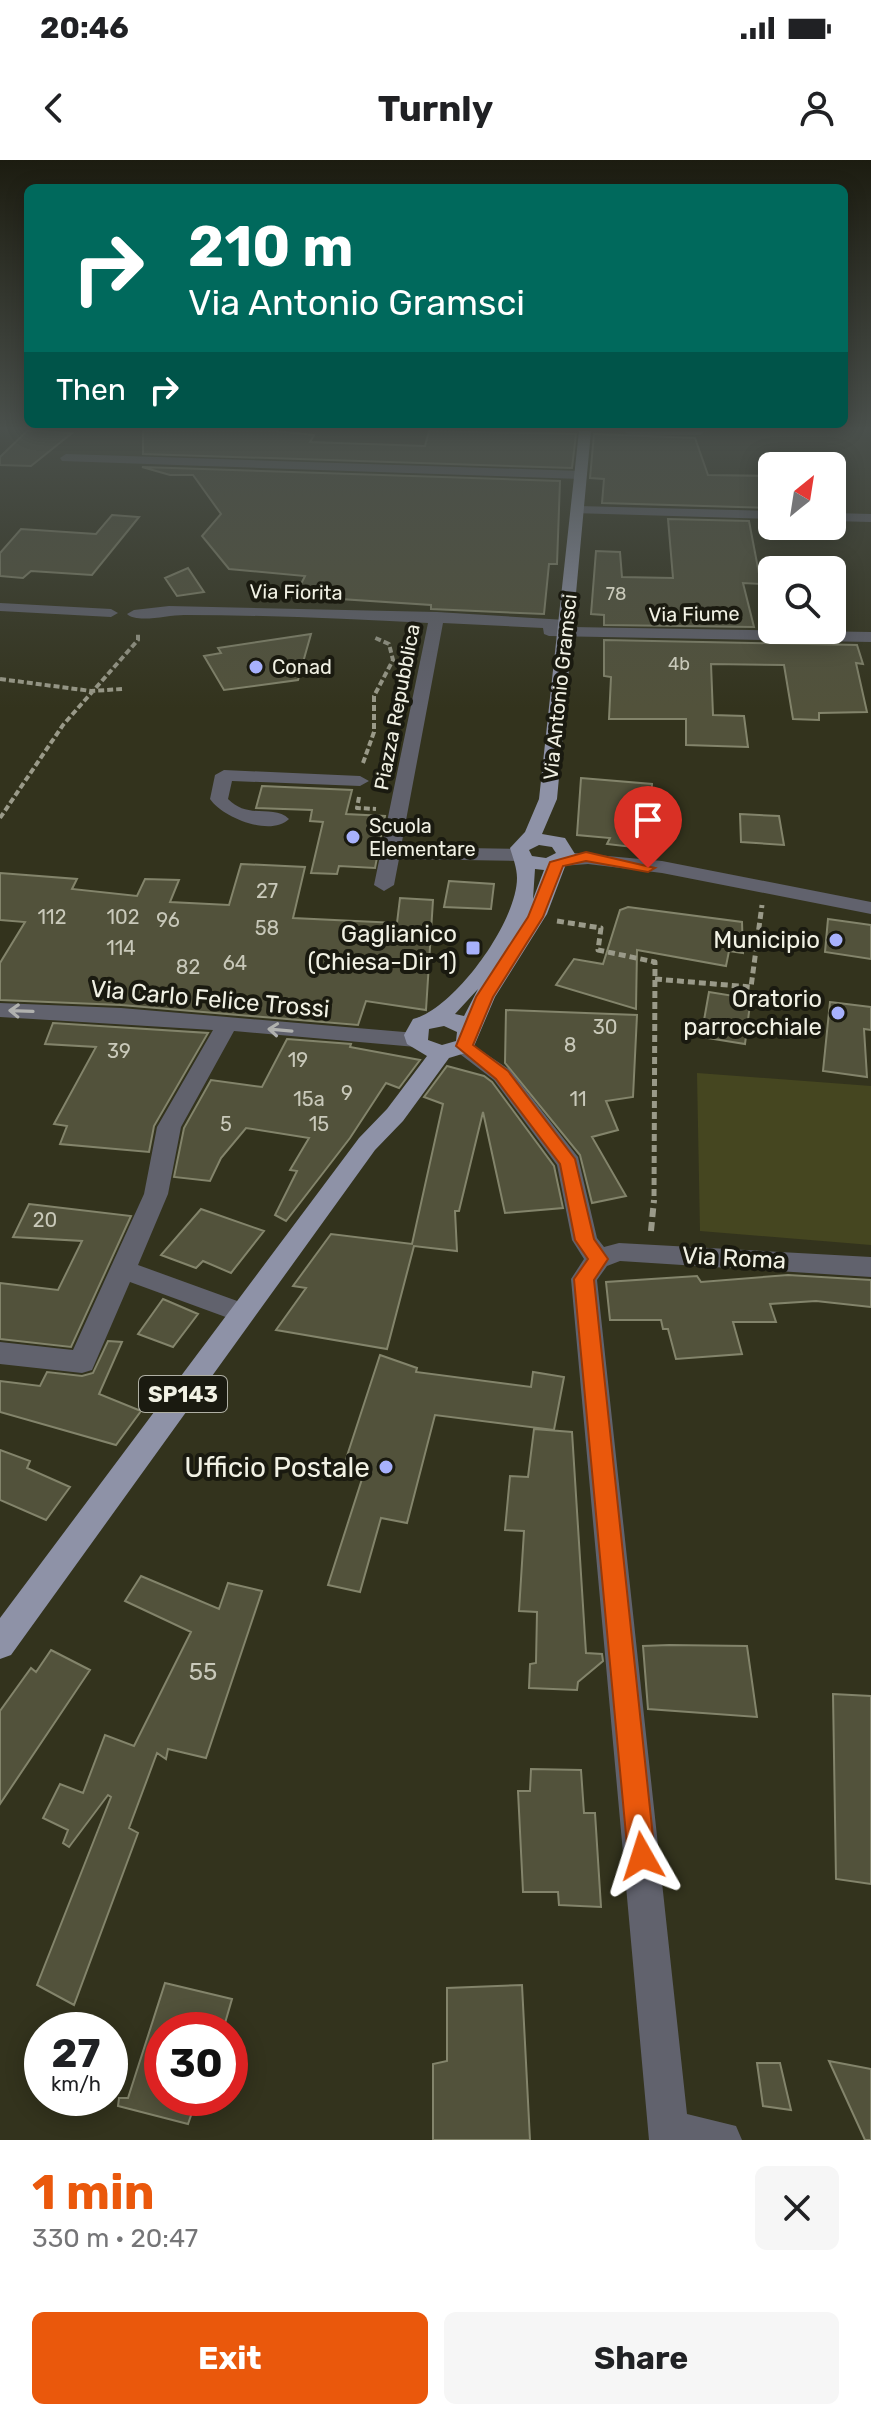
<!DOCTYPE html>
<html lang="en">
<head>
<meta charset="utf-8">
<style>
  body { margin:0; font-family:Rubik,sans-serif; background:#f6f6f6; color:#202124; height:100vh; display:flex; flex-direction:column; font-size:30px; white-space:nowrap }
  * { box-sizing:border-box; margin:0 }
  p { font-size:26px; color:#757577 }
  .icon { flex:none; width:44px; height:44px; fill:none; stroke:currentColor; stroke-width:2; stroke-linecap:round; stroke-linejoin:round }
  .map { position:relative; height:1980px; overflow:hidden }
  .details { display:flex; flex-direction:column; background:#fff; flex:1 }
  .details>* { flex:none }
  .top-card { position:absolute; left:24px; top:24px; width:824px; height:244px; border-radius:12px; box-shadow:0 4px 20px #0003; background:#00695c; color:#fff; overflow:hidden }
  .needle { width:52px; rotate:30deg }
  .buttons { position:absolute; left:758px; top:292px; display:grid; gap:16px }
  .buttons a { display:grid; place-items:center; width:88px; height:88px; border-radius:12px; background:#fff; box-shadow:0 4px 20px #0003; font-size:40px }
  .speed { position:absolute; left:24px; top:1852px; display:flex; gap:16px; font-size:40px; font-weight:700; text-align:center }
  .speed>* { display:grid; place-content:center; width:104px; height:104px; border-radius:50%; background:#fff; box-shadow:0 4px 20px #0003; line-height:1 }
  .speed small { font-size:20px; font-weight:400 }
  .speed .limit { border:12px solid #d22; background:#fff; color:#111 }
  .pin { position:absolute; display:grid; place-items:center; width:68px; height:68px; color:#fff; margin:-82px -34px; border-radius:50% 50% 50% 0; rotate:-45deg; box-shadow:0 0 8px #0007 }
  .pin .icon { rotate:45deg }
  .me { position:absolute; width:88px; margin:-44px; rotate:354deg; stroke-linejoin:round; filter:drop-shadow(0 0 6px #0008) }
  .turn { display:flex; align-items:center; gap:28px; height:168px; padding:0 32px; font-size:36px }
  .turn .icon { width:104px; height:104px; stroke-width:2.5 }
  .turn b { display:block; font-size:56px; line-height:68px }
  .then { display:flex; align-items:center; height:76px; padding:0 32px; background:#0003; gap:16px; font-size:30px }
  .round { display:grid; place-items:center; flex:none; width:84px; height:84px; border-radius:12px; background:#f6f6f6 }
  .headline { display:flex; align-items:center; justify-content:space-between; height:136px; padding:0 32px }
  h1 { font-size:48px; font-weight:700; line-height:60px; color:#ea580c }
  .primary-button { display:flex; gap:16px; margin-top:auto; padding:16px 32px }
  .primary-button a { flex:1; height:92px; border-radius:12px; background:#ea580c; color:#fff; font-size:32px; font-weight:700; line-height:92px; text-align:center }
  .primary-button a+a { background:#f6f6f6; color:#202124 }
  .status { display:flex; justify-content:space-between; align-items:center; height:56px; padding:0 40px; background:#fff; direction:ltr }
  .status svg { height:22px; fill:currentColor }
  header { display:flex; justify-content:space-between; align-items:center; height:104px; padding:0 32px; background:#fff; font-size:36px; font-weight:700 }
  .map>svg:first-child { display:block }
</style>
</head>
<body>
<div class="status"><b>20:46</b><svg viewBox="0 0 49 12"><path d="M0 12V9h3v3zM5 12V6h3v6zM10 12V3h3v9zM15 12V0h3v12zM26 1h20v11H26zM47 4h2v5h-2z"/></svg></div>
<header><svg class="icon" aria-label="back" viewBox="0 0 24 24"><path d="M15 5l-7 7 7 7"/></svg>Turnly<svg class="icon" aria-label="person" viewBox="0 0 24 24"><circle cx="12" cy="8" r="4"/><path d="M4 21q1-7 8-7t8 7"/></svg></header>
<div class="map">
<svg width="871" height="1980" viewBox="0 0 871 1980">
  <rect width="100%" height="100%" fill="#33331d"/>
  <path fill="#454620" d="M697 913 871 926V1085L700 1071Z"/>
  <path fill="#52523b" stroke="#83846b" stroke-width="2" d="M27 271H42L72 273 31 306 0 305V297Z
    M143 271H276L314 275 310 282 425 286 429 271 576 274 572 308 143 294Z
    M594 274 695 278 708 315 772 316V348L602 343 604 319 590 318Z
    M142 307 560 321 557 404H549L544 454 431 449V445L295 436 305 416 229 409 202 376 221 354 193 315H170Z
    M112 355 139 357 92 415 31 411 23 418 0 416V393L21 369 96 374Z
    M668 359 749 361 761 424 743 423 754 467 604 465V455L591 454 596 391 620 392 622 417 673 418Z
    M188 408 204 432 177 436 165 418Z
    M311 474 298 520 224 530 204 496 221 493 218 488Z
    M604 480 857 485 863 504 856 503 867 552 819 553V560L793 559 784 505 711 504 713 555 744 556 748 587 686 585V559H609L611 517 604 516Z
    M581 618 652 624 650 667 641 688 607 684 610 678 577 675Z
    M262 626 352 630 346 654 385 656 375 708 339 706 337 714 311 713 323 662 310 661 312 650 256 648Z
    M740 654 779 656 784 685 741 682Z
    M241 704 305 707 293 758 397 763 400 738 433 740 426 850 366 841 358 865 121 845 0 840V803L25 762 0 760V713L77 719 72 729 137 736 145 719 179 720 170 742 229 745Z
    M449 721 494 724 491 749 444 747Z
    M628 747 742 762 743 793 729 791 726 806 637 790 636 849 556 825 574 799 603 804 620 750Z
    M828 759 871 765V799L825 792Z
    M709 832 734 836V842L750 844 745 884 701 877Z
    M830 842 871 847V870L864 869 867 917 823 911Z
    M506 850 637 855 633 937 606 941 618 970 592 977 626 1036 592 1043 580 995 505 903Z
    M53 863 208 873 154 966 149 992 60 984 67 966 54 964 96 887 45 884Z
    M287 879 351 884 350 887 420 900 399 928 386 923 350 978 286 1061 275 1055 297 1011 290 1010 309 978 246 968 221 998 210 1021 174 1017 184 968 211 920 262 927Z
    M447 906 484 916 492 922 554 1006 563 1048 505 1053 483 952 459 1051H455L457 1091 414 1086 387 1189 276 1170 306 1128 293 1126 331 1074 412 1084 443 944 424 937Z
    M29 1044 131 1056 71 1187 0 1179V1123L58 1130 82 1081 13 1077Z
    M201 1049 264 1071 231 1113 203 1101 196 1108 161 1095Z
    M788 1115 871 1120V1147L816 1141 770 1144 776 1162H733L742 1194 676 1199 668 1169H663L661 1160H610L606 1122 697 1116 701 1122Z
    M163 1139 198 1154 173 1187 138 1174Z
    M108 1181 122 1182 99 1234 141 1251 116 1285 0 1252V1221L40 1226 47 1212 82 1216 93 1213Z
    M380 1195 417 1208 416 1212 531 1227 533 1212 564 1217 554 1270 435 1255 407 1363 381 1358 360 1432 328 1425 362 1319 354 1316 356 1309 344 1305Z
    M534 1269 572 1272 586 1493 602 1494 603 1501 578 1522 577 1530 529 1528 530 1504 536 1503 537 1452 519 1451 524 1371 505 1370 510 1316 528 1317Z
    M0 1290 30 1301 27 1308 70 1327 46 1360 0 1340Z
    M141 1416 219 1449 228 1423 262 1431 206 1598 168 1589 166 1599 157 1593 129 1668 138 1673 74 1845 37 1825 111 1637 108 1635 69 1687 63 1683 68 1670 43 1658 60 1624 83 1633 105 1575 134 1586 191 1472 125 1441Z
    M669 1485 747 1486 757 1557 648 1549 643 1486Z
    M51 1490 90 1510 0 1644V1551L31 1508 36 1512Z
    M833 1534 871 1536V1724L836 1719Z
    M531 1609 581 1610 584 1653H595L601 1747 559 1745 558 1732H523L518 1631H530Z
    M165 1823 232 1839 223 1870H162V1938H197L188 1964 118 1946 119 1938H128Z
    M522 1825 530 1980H433V1904L447 1901V1828Z
    M829 1901 871 1909V1980H865Z
    M757 1903H780L791 1950 763 1946Z"/>
  <g fill="none" stroke-linecap="round" stroke-linejoin="round">
    <path stroke="#9a9a89" stroke-width="4" stroke-dasharray="6 3" stroke-linecap="butt" d="M0 519 91 531 122 529
      M363 603 374 572V536L393 500 389 484 373 477
      M359 637 357 648 376 649
      M0 658 63 565 138 480V472"/>
    <path stroke="#9a9a89" stroke-width="5" stroke-dasharray="7 4" stroke-linecap="butt" d="M557 761 601 768 598 790 655 802 654 1042
      M655 819 751 827 762 745"/>
    <path stroke="#9a9a89" stroke-width="6" stroke-dasharray="9 5" stroke-linecap="butt" d="M651 1071 654 1040"/>
    <path fill="#61626d" fill-rule="evenodd" d="M624 271H706L700 275H630Z
      M66 294 581 311 587 315 581 319 62 301 60 298Z
      M578 346 772 351V359L573 353V347Z
      M832 353 871 354V362L832 361Z
      M0 443 111 449 118 453 111 457 0 451Z
      M169 446 437 452 566 460 571 462 572 467 871 472V482L549 476 544 474 543 468 443 463 401 687 520 689 530 695 520 701 399 699 394 725 384 731 374 725 428 463C348 459 267 455 186 455 171 454 138 464 127 454L134 450Z
      M224 610 360 616 369 621 360 626 232 621 228 639C248 660 274 644 289 659 271 677 223 658 210 639L215 615Z
      M575 693 662 701 871 742V754L662 713 588 704 562 706 552 700 555 696Z
      M0 843 121 848 416 873 427 880 416 887 234 871 181 967 168 1034 138 1105 251 1146 255 1153 251 1160 242 1163 130 1122 92 1210 82 1213 0 1204V1182L73 1190 144 1034 157 967 213 870 0 857Z
      M464 879 510 910 578 997 597 1078 604 1087 619 1083 871 1097V1117L620 1101 607 1106 597 1120 687 1954 736 1966 742 1980H649L571 1119 584 1099 572 1080 557 1005 494 920 456 891 453 886Z"/>
    <path fill="#8e92a7" fill-rule="evenodd" d="M579 271H591L557 639 542 674 565 678 575 694 566 704 547 754 495 837 472 891 449 898 403 961 375 990 11 1495 0 1499V1458L359 978 387 949 427 896 407 884 404 875 413 859C454 849 517 762 517 718 517 708 513 698 510 688L525 672 539 639ZM539 685 552 687 556 693 546 698 532 696 529 690ZM535 709 544 710 533 739ZM478 829 464 856 455 854ZM444 866 457 872 456 881 442 885 428 880 429 869Z"/>
  </g>
  <defs><path id="oneway-shaft" d="M-6 0H5M1.5-3L5.5 0L1.5 3" fill="none" stroke-width="1.6" stroke-linecap="round" stroke-linejoin="round" transform="scale(2)"/></defs>
  <g stroke="#b0b1ae">
    <use href="#oneway-shaft" transform="translate(21 851) rotate(-178)"/>
    <use href="#oneway-shaft" transform="translate(280 870) rotate(-175)"/>
  </g>
  <linearGradient id="sky" x2="0" y2="1"><stop stop-color="#1c1c10"/><stop offset="0.49" stop-color="#4a504c"/><stop offset="1" stop-color="#4a504c" stop-opacity="0"/></linearGradient>
  <rect width="871" height="548" fill="url(#sky)"/>
  <path fill="#ea580c" stroke="#983908" stroke-width="2" d="M586 692 655 708 648 712 586 701 563 706 543 757 493 837 473 885 508 911 575 999 594 1079 608 1099 594 1120 655 1696 651 1705 642 1709 632 1705 628 1696 574 1119 588 1099 575 1080 560 1004 496 919 456 886 476 837 528 757 550 702Z"/>
  <g fill="#a7b1fc" stroke="#1a1a10" stroke-width="3">
    <circle cx="256" cy="507" r="8"/>
    <circle cx="353" cy="677" r="8"/>
    <circle cx="836" cy="780" r="8"/>
    <rect x="465" y="780" width="16" height="16" rx="4"/>
    <circle cx="838" cy="853" r="8"/>
    <circle cx="386" cy="1307" r="8"/>
  </g>
  <g text-anchor="middle" stroke-width="8" stroke-linejoin="round" paint-order="stroke">
    <g font-size="18" fill="#c9c9ba">
      <text x="616" y="440">78</text>
      <text x="679" y="510">4b</text>
    </g>
    <g font-size="20" fill="#f1f1e4" stroke="#1a1a10">
      <text transform="translate(296 432) rotate(1)" y="7">Via Fiorita</text>
      <text transform="translate(694 454) rotate(-1)" y="7">Via Fiume</text>
      <text transform="translate(560 527) rotate(-84)" y="7">Via Antonio Gramsci</text>
      <text transform="translate(397 547) rotate(-79)" y="7">Piazza Repubblica</text>
    </g>
    <g font-size="20" fill="#f1f1e4" stroke="#1a1a10" text-anchor="start">
      <text x="272" y="514">Conad</text>
      <text x="369" y="673">Scuola<tspan x="369" dy="23">Elementare</tspan></text>
    </g>
    <g font-size="20" fill="#c9c9ba">
      <text x="267" y="738">27</text>
      <text x="52" y="764">112</text>
      <text x="123" y="764">102</text>
      <text x="168" y="767">96</text>
      <text x="267" y="775">58</text>
      <text x="121" y="795">114</text>
      <text x="235" y="810">64</text>
      <text x="188" y="814">82</text>
      <text x="605" y="874">30</text>
      <text x="570" y="892">8</text>
      <text x="119" y="898">39</text>
      <text x="298" y="907">19</text>
      <text x="347" y="940">9</text>
      <text x="309" y="946">15a</text>
      <text x="578" y="946">11</text>
      <text x="226" y="971">5</text>
      <text x="319" y="971">15</text>
      <text x="45" y="1067">20</text>
    </g>
    <rect fill="#1a1a10" stroke="#b0b0a4" stroke-width="2" x="139" y="1216" width="88" height="36" rx="6"/>
    <g font-size="22" font-weight="bold" fill="#f1f1e4">
      <text x="183" y="1242">SP143</text>
    </g>
    <g font-size="24" fill="#f1f1e4" stroke="#1a1a10" text-anchor="end">
      <text x="457" y="782">Gaglianico<tspan x="457" dy="28">(Chiesa-Dir 1)</tspan></text>
      <text x="820" y="788">Municipio</text>
      <text x="822" y="847">Oratorio<tspan x="822" dy="28">parrocchiale</tspan></text>
    </g>
    <g font-size="24" fill="#f1f1e4" stroke="#1a1a10">
      <text transform="translate(210 839) rotate(5)" y="8">Via Carlo Felice Trossi</text>
      <text transform="translate(734 1098) rotate(3)" y="8">Via Roma</text>
    </g>
    <g font-size="24" fill="#c9c9ba">
      <text x="203" y="1520">55</text>
    </g>
    <g font-size="28" fill="#f1f1e4" stroke="#1a1a10" text-anchor="end">
      <text x="370" y="1317">Ufficio Postale</text>
    </g>
  </g>
</svg>
<div class="buttons">
<a><svg class="needle" viewBox="-14 -14 28 28"><path d="M0-13l5 13h-10z" fill="#e53935"/><path d="M0 13l5-13h-10z" fill="#757577"/></svg></a>
<a><svg class="icon" aria-label="search" viewBox="0 0 24 24"><circle cx="10" cy="10" r="6"/><path d="M15 15l6 6"/></svg></a>
</div>
<div class="speed"><div>27<small>km/h</small></div><div class="limit">30</div></div>
<div class="pin" style="left:648px;top:708px;background:#d93025"><svg class="icon" aria-label="arrive" viewBox="0 0 24 24"><path d="M6 21V4h12l-3 4 3 4H6"/></svg></div>
<svg class="me" style="left:642px;top:1696px" viewBox="-20 -20 40 40"><path d="M0-17L14 15 0 8-14 15z" fill="#ea580c" stroke="#fff" stroke-width="4"/></svg>
<div class="top-card">
<div class="turn"><svg class="icon" aria-label="right" viewBox="0 0 24 24"><path d="M7 20v-9h11M14 6l5 5-5 5"/></svg><div><b>210 m</b>Via Antonio Gramsci</div></div>
<div class="then">Then<svg class="icon" aria-label="right" viewBox="0 0 24 24"><path d="M7 20v-9h11M14 6l5 5-5 5"/></svg></div>
</div>
</div>
<section class="details">
<div class="headline"><div><h1>1 min</h1><p>330 m · 20:47</p></div><a class="round"><svg class="icon" aria-label="close" viewBox="0 0 24 24"><path d="M6 6l12 12M18 6L6 18"/></svg></a></div>
<div class="primary-button"><a>Exit</a><a>Share</a></div>
</section>
</body>
</html>
